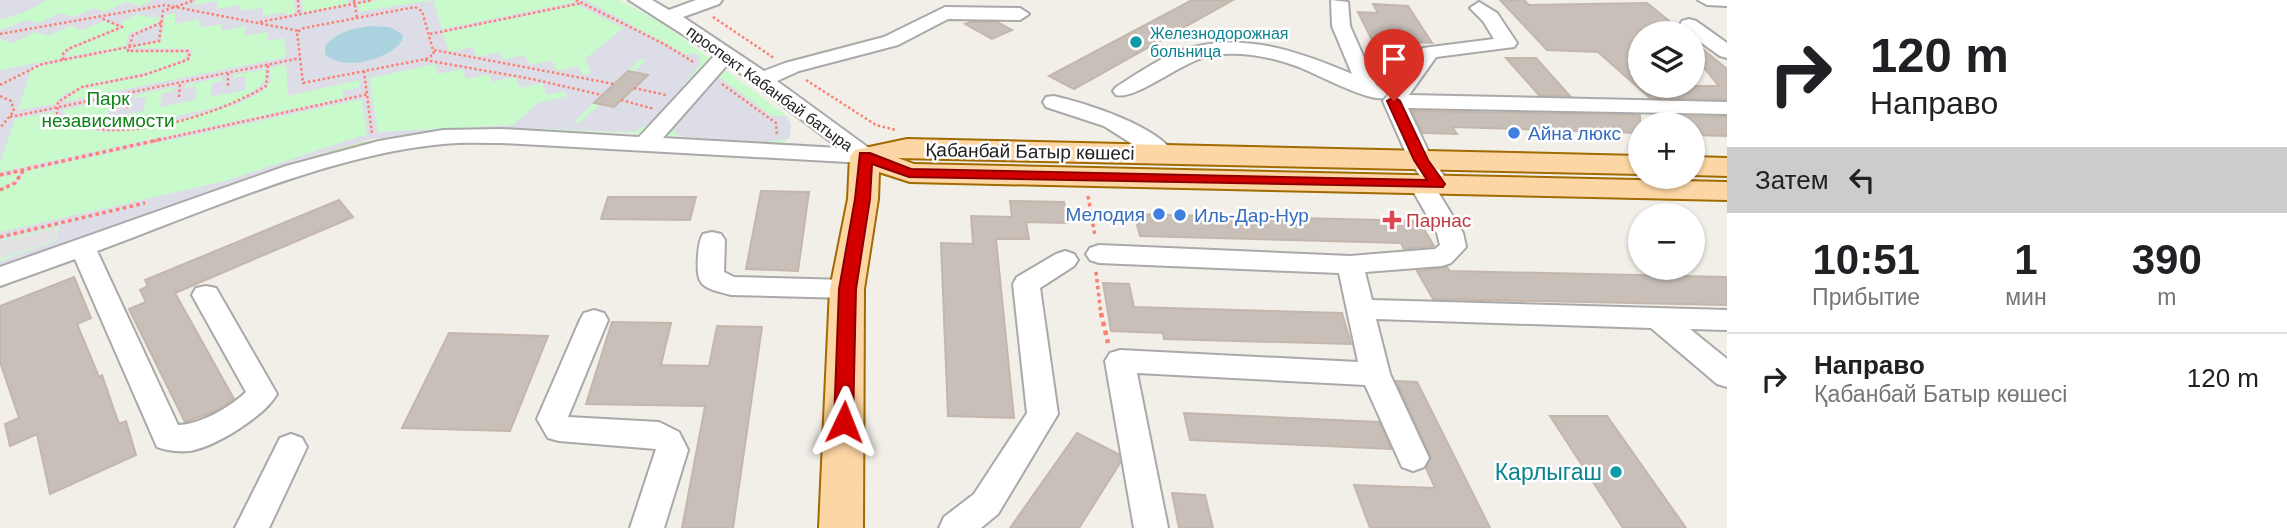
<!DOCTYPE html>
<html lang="ru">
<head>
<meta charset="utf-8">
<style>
  body { margin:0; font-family:Helvetica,sans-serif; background:#f6f6f6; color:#202124; height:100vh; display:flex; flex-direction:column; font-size:26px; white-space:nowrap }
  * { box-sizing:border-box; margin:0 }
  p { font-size:23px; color:#757577 }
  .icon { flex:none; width:38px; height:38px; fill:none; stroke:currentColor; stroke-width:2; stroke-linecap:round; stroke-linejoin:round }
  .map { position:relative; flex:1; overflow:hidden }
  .details { display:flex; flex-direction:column; background:#fff; width:560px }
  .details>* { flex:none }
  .banner { background:#fff; color:#202124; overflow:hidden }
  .tools { position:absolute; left:1628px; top:21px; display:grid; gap:14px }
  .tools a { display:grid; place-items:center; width:77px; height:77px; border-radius:50%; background:#fff; box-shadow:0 2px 5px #0004; font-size:35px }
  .pin { position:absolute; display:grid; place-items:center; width:60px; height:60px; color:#fff; margin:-72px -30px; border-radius:50% 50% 50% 0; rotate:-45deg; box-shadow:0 0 7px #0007 }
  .pin .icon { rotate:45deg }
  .me { position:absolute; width:77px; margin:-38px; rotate:2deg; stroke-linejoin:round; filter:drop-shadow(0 0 5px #0008) }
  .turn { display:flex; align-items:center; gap:24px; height:147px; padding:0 28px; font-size:32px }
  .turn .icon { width:91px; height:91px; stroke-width:2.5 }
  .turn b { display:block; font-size:49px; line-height:60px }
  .then { display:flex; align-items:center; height:66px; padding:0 28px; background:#0003; gap:14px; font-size:26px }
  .eta { display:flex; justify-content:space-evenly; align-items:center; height:119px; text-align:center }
  .eta b { font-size:42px; font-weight:700; line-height:49px }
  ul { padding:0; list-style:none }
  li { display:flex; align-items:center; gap:21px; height:91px; padding:0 28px; border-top:2px solid #e0e0e0 }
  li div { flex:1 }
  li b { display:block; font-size:26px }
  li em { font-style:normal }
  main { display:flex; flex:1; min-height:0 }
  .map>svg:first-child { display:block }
</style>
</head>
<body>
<main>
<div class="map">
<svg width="1727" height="528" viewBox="0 0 1727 528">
  <rect width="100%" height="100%" fill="#f2efe9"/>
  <path fill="#cdebb0" d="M513 129 629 133 524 132 411 136 369 143 243 182 0 269V266L343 146 415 132Z"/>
  <path fill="#c8facc" d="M0 0H619L662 23 786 115 790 120V136L785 142H766L610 132 513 129V125L378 132 354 138 0 261Z"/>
  <path fill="#e2e2e2" d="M57 228 56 240 0 259V241Z"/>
  <path fill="#dddde8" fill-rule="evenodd" d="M0 0H47L25 12 0 20Z
    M153 0H196L194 5 217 1V9L240 5 241 11 263 7V16L286 12V15L295 13 294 0H302L303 12 348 4V0H380L358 4 359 12 433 0 442 29 575 2 572 0H585L686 54H698L701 64 657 118 635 132 534 129 452 130 372 139 289 163 0 266V261L56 241 59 226 0 240V232L225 181 367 134 362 99 25 171 18 183 0 191V188L17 179 18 173 0 177V172L343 98V91L360 87 359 80 288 96 286 64 270 68 271 81 262 92 235 105 187 119 112 132 78 129 52 112 15 119 0 164V70L59 59 69 47 119 27 104 21 82 30 70 26 48 36 36 32 12 43 0 39V28L4 29 26 20 38 23 61 13 73 17 94 8 105 12 126 2 139 6ZM578 5 623 28 585 59 591 73 583 75 578 66 557 71 552 60 530 65 525 55 503 60 500 52 477 57 473 47 449 52 443 33ZM175 13V24L199 19V28L221 24V31L245 26V36L267 32 268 41 284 38 286 57 62 102 80 89 142 77 188 61 193 53 190 49 133 48 161 42 165 15ZM138 14 151 18 159 17 158 22 130 33 125 46 66 57 71 49 124 28 121 22ZM351 30 403 35V38L397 47 381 56 353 62 334 60 324 51 325 47 334 38ZM124 49 128 52H182L187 54 183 60 156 70 86 85 66 93 54 104 18 110 32 68ZM641 59 646 60 634 72 647 76 614 107 600 104 579 123 574 122ZM435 64 438 74 462 69 466 79 489 74 492 82 515 77 520 88 542 83 547 95 564 91 567 96 538 103 513 125 378 132 369 78ZM265 69V82L240 100 213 108 125 127 81 124 61 110 122 98V101L111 103 107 118 144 111 146 96 135 98V95L174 87 173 91 162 93 160 107 195 100 196 86 185 88 186 85 222 77V81L212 83 211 97 245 90V76L234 78V75Z
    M718 76 772 116H786L791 126 789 139 766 142 684 137 674 133 673 126Z"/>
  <path fill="#aad3df" d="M371 26 390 27 403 35 402 41C388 60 343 72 325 54V47C335 32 354 28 371 26Z"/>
  <path fill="#c7bfb8" stroke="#c4b6ab" stroke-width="2" d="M1192 0H1233L1074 89 1049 76Z
    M1500 0H1524L1529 5 1647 3 1684 33H1640V86H1719L1692 53 1693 41 1727 69V99L1650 98 1598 52 1547 50Z
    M1373 4 1408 6 1432 43 1372 40 1358 12 1378 13Z
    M970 22H997L1012 30 992 39 965 24Z
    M1506 58H1536L1570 96 1539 95Z
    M628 71 648 75 614 107 594 103Z
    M1412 111 1640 115V133L1452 127 1457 134 1423 133Z
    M1670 116 1727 117V136L1692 135V124H1680Z
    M761 191 809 192 798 271 746 269Z
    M608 197H696L690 220 601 219Z
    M339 200 353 217 175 293 234 399 213 412 185 422 129 309 146 302 140 290 148 286 145 280Z
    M1010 201 1064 202 1068 223 1026 222 1029 239H996L1014 418 948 416 941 243 973 244 971 216 1012 217Z
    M1134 214 1419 221 1434 246 1404 249 1401 243 1140 236Z
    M1447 267 1450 271 1727 277V305L1433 299 1417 271Z
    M74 277 91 318 77 324 99 377 102 375 119 424 126 421 136 455 50 494 37 434 10 446 5 424 19 418 0 362V306Z
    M1103 283 1129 284 1134 307 1342 313 1351 344 1164 339 1163 333 1111 331Z
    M612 322 671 323 661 365 709 366 717 326 762 327 733 528H682L705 406 586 404Z
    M449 333 548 336 510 431 402 428Z
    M1396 381 1417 382 1490 528H1370L1354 485 1435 488 1426 468 1431 457Z
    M1184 413 1379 422 1391 449 1190 440Z
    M1550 416H1607L1686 528H1623Z
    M1077 433 1118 454 1120 463 1079 528H1010Z
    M1172 493 1205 495 1213 528H1179Z"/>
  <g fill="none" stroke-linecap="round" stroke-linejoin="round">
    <defs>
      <path id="minor" d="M629 0H652L669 10 696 0H722L719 4 683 17 764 71 785 63 884 37 945 7 1020 8 1029 14 1020 20 948 19 898 45 799 71 777 81 873 151 876 156 873 161 865 163 502 143C483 143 463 142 443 144 331 154 203 212 97 251L178 425C199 425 231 407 246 392L192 295 196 288 206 286 216 288 277 394C265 416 215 447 190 451 179 452 167 451 157 447L75 259 0 286V267L286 166 379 141 443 130 502 129 639 137 715 55ZM728 64 839 148 663 138Z
        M1331 0 1348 2 1350 26 1376 85 1387 94 1383 98C1370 102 1316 74 1299 67 1272 57 1242 51 1213 55 1184 59 1136 101 1116 95L1113 91 1116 87C1137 74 1159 58 1183 50 1241 31 1298 51 1352 74L1332 26Z
        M1698 0H1727V6L1707 5Z
        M1479 2 1497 13 1517 43 1514 47 1436 57 1409 95 1727 102V114L1408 108 1432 159 1447 180 1443 185 1435 187 1463 233 1466 247 1451 263 1442 266 1365 272 1372 300 1727 310V330L1690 329 1727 359V387L1717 384 1651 328 1376 319 1390 374 1429 458 1424 467 1413 471 1402 467 1365 385 1137 373 1168 528H1134L1105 361 1110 353 1120 350 1358 362 1339 273 1099 263 1090 260 1086 254 1090 248 1099 245 1350 256 1435 249 1440 245 1437 233 1409 184 1413 179 1421 177 1409 160 1383 101 1423 48 1494 39 1483 21 1470 8Z
        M1689 19 1696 21 1727 43V58L1720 56 1692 36V33H1688L1680 25 1682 21Z
        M1054 96C1088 104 1155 125 1175 154L1172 159H1156L1104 126 1046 107 1043 102 1046 97Z
        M712 232 721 234 725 240 724 272 734 277 847 280 857 282 861 289 857 296 847 298 731 295C701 287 696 287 698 255 699 247 699 241 703 234Z
        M1065 251 1074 254 1078 260 1074 266 1040 288 1058 414 998 514 981 528H939L944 517 974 494 1027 413 1013 284 1017 277 1056 254Z
        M594 310 604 313 608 320 568 417 659 422 679 432 688 450 664 528H630L656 449 559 441 548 438 537 419 580 320 584 313Z
        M291 434 302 438 307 447 269 528H235L280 438Z"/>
      <path id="major" d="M907 139 1640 156V174L898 158 914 164 1727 182V200L910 182 879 172 878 199 864 289 863 528H819L830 289 848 199 850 156 855 150Z
        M1692 157 1727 158V176L1692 175Z"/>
    </defs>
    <use href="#minor" stroke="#a9a9a9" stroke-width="4"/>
    <use href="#major" stroke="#a06b00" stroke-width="4"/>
    <path stroke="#fa8072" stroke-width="2.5" stroke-dasharray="2.5 2.5" stroke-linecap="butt" d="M298 0 299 15
      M354 0 357 18
      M576 0 664 44 695 63
      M415 7 422 11 434 54 426 59 303 83 297 32 304 28Z
      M713 17 774 58
      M260 22 373 0
      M161 23 133 35 128 51H188L190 57 187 60 144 75 82 87 58 102 57 114C109 151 216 116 266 86L268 65
      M0 34 165 5 299 31
      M430 34 582 3
      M434 50 614 84
      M63 60V54L68 49 122 27 101 18
      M425 60 532 79 602 95
      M364 71 372 134
      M228 73V86
      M806 80 876 125 896 130
      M722 84 776 123 777 136
      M0 85 42 64 159 41 163 11 195 0
      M634 88 666 95
      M0 96 11 101 14 111 0 128
      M179 97 180 83
      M621 100 654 109
      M127 108 129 93
      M10 117 300 58
      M154 141 369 94"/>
    <path stroke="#fa8072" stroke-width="3.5" stroke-dasharray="3.5 3.5" stroke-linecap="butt" d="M0 175 162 139
      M0 190 15 183 23 171
      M1088 196 1095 236
      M0 237 145 203
      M1096 272 1101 315"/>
    <path stroke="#fa8072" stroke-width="4.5" stroke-dasharray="4.5 4.5" stroke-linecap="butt" d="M1101 313 1108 343"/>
    <use href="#minor" fill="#fff" fill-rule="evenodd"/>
    <use href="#major" fill="#fcd6a4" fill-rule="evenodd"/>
  </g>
  <path fill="#d40000" stroke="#8a0000" stroke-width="2" d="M1394 97 1400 101 1428 160 1445 184 1443 187 909 177 872 164 870 199 856 289 853 422 851 427 844 429 837 427 834 422 839 289 855 199 860 153H870L911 169 1427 180 1414 160 1387 101Z"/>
  <g fill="#0f9aa8" stroke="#fff" stroke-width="2.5">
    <circle cx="1136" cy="42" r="7"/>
    <circle cx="1616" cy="472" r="7"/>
  </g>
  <g fill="#3f7fe0" stroke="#fff" stroke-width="2.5">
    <circle cx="1514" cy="133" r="7"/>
    <circle cx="1159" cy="214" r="7"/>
    <circle cx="1180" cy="215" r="7"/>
  </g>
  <path fill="#e0444e" stroke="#fff" stroke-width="2.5" d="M1388.5 209.5h7v7h7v7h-7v7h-7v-7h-7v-7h7z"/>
  <g text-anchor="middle" stroke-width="5" stroke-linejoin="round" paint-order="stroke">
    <g font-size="16" fill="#0d838f" stroke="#fff" text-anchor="start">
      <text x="1150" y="39">Железнодорожная<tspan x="1150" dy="18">больница</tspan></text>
    </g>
    <g font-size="16" fill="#222" stroke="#fff">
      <text transform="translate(770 88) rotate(36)" y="6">проспект Кабанбай батыра</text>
    </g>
    <g font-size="19" fill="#0c8416" stroke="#fff">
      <text x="108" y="105">Парк<tspan x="108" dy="22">независимости</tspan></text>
    </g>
    <g font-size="19" fill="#366cbe" stroke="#fff" text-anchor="start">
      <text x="1528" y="140">Айна люкс</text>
      <text x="1145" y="221" text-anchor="end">Мелодия</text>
      <text x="1194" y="222">Иль-Дар-Нур</text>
    </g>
    <g font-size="19" fill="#222" stroke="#fff">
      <text transform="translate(1030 151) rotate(1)" y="7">Қабанбай Батыр көшесі</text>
    </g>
    <g font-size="19" fill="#be3a42" stroke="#fff" text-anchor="start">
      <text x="1406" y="227">Парнас</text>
    </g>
    <g font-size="23" fill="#0d838f" stroke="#fff" text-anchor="end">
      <text x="1602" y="480">Карлыгаш</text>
    </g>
  </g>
</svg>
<div class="tools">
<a><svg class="icon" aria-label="layers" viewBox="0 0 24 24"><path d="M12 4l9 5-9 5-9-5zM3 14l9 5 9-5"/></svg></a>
<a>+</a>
<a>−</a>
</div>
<div class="pin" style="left:1394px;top:101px;background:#d93025"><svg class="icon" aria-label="arrive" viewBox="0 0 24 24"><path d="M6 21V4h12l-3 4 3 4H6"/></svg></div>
<svg class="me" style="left:844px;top:422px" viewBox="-20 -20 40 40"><path d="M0-17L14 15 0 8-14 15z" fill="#d40000" stroke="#fff" stroke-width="4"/></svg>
</div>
<section class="details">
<div class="banner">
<div class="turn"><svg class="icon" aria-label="right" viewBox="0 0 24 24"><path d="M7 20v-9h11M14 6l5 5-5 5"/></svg><div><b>120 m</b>Направо</div></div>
<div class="then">Затем<svg class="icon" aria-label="left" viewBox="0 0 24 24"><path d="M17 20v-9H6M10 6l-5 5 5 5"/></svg></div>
</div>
<div class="eta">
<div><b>10:51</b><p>Прибытие</p></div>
<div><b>1</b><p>мин</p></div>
<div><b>390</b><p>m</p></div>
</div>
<ul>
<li><svg class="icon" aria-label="right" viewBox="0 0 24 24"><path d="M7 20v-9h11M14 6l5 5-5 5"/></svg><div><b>Направо</b><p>Қабанбай Батыр көшесі</p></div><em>120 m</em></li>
</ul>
</section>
</main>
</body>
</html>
